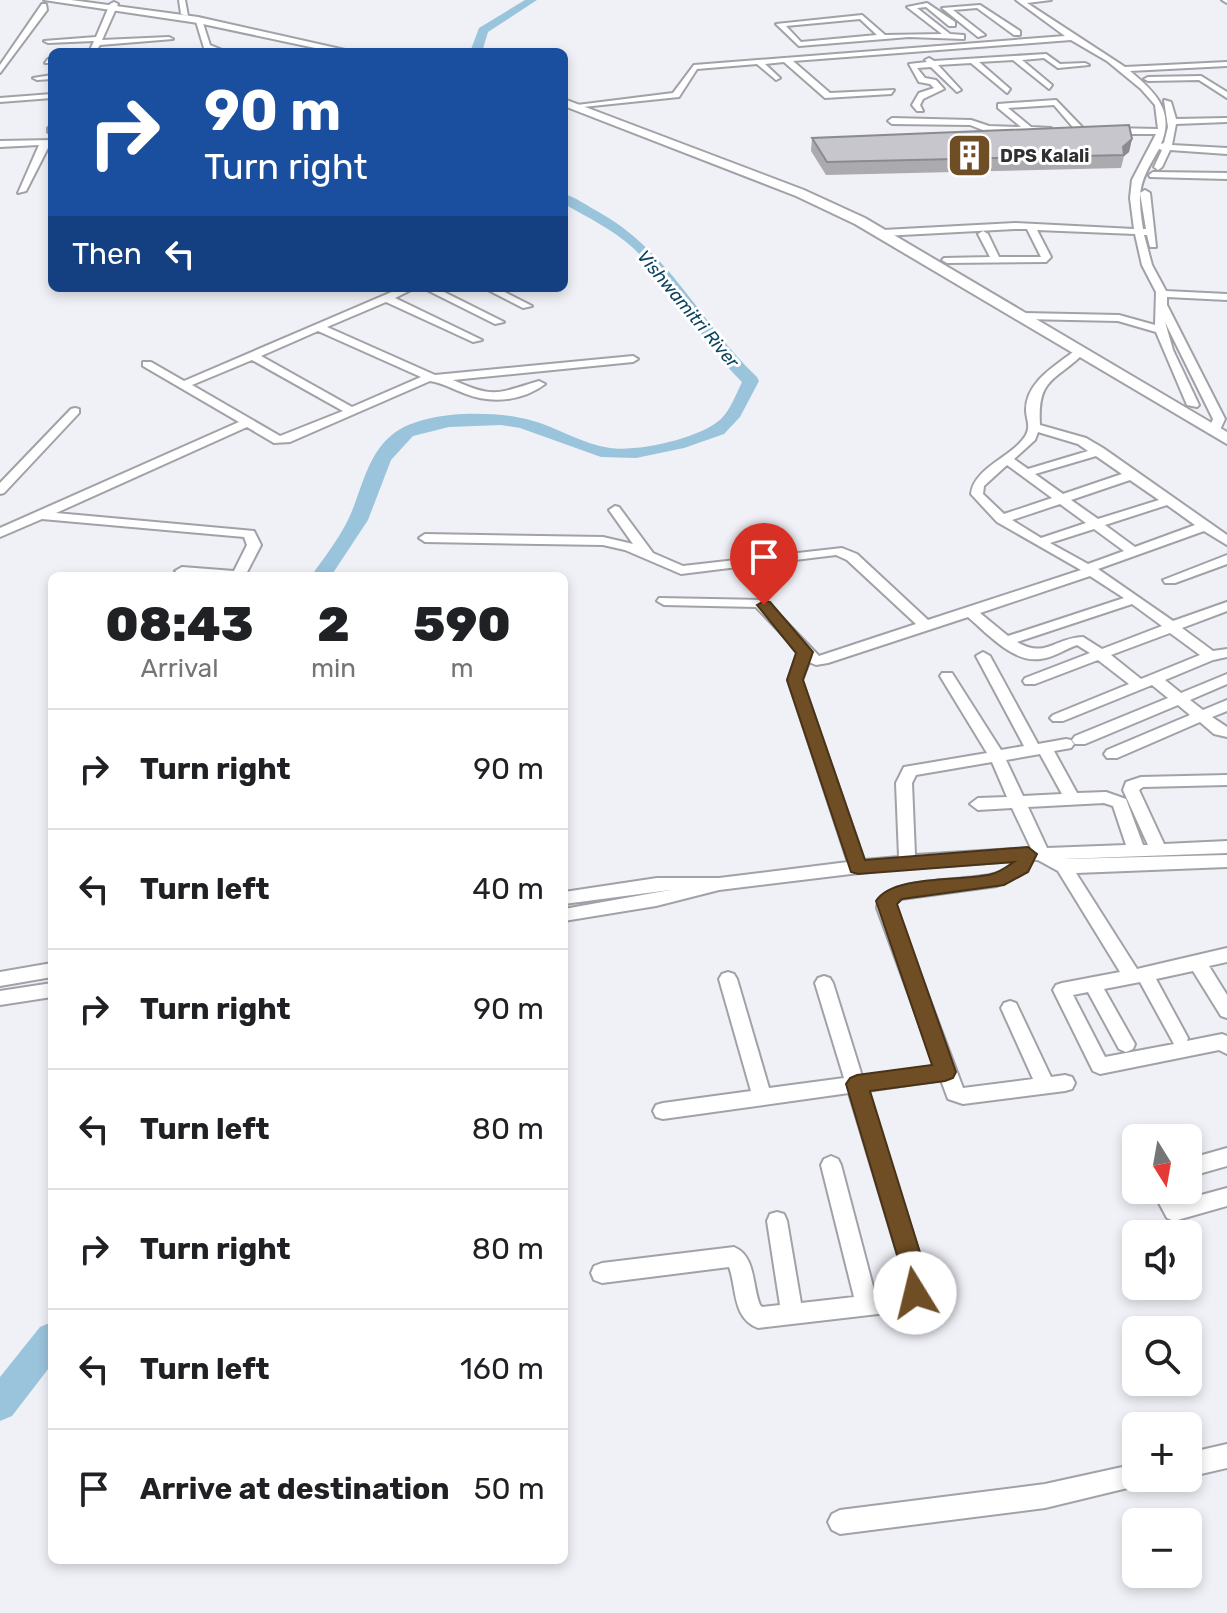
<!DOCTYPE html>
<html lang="en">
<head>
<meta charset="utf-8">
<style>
  body { margin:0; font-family:Rubik,sans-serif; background:#f2f2f2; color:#202124; height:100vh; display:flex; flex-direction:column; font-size:30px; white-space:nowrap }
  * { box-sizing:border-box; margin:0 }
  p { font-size:26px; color:#757577 }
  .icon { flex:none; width:44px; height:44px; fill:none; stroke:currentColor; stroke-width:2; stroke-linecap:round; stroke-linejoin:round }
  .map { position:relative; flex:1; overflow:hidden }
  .sheet { position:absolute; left:48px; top:572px; width:520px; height:992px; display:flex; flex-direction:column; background:#fff; border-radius:12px; box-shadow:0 4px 12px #0003 }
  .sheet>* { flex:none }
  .guide { position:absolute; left:48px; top:48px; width:520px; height:244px; border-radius:12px; box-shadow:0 4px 12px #0003; background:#1a4fa0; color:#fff; overflow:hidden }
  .needle { width:52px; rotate:169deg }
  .controls { position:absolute; left:1122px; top:1124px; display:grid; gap:16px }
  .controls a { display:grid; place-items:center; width:80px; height:80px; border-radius:12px; background:#fff; box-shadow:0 4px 12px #0003; font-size:40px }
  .pin { position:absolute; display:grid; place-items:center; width:68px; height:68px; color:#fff; margin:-82px -34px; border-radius:50% 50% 50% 0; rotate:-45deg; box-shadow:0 0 8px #0007 }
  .pin .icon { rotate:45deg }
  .me { position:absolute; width:88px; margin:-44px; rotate:351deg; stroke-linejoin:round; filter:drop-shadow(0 0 6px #0008) }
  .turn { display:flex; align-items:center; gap:28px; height:168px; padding:0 24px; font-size:36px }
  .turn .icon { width:104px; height:104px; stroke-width:2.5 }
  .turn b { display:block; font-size:56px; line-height:68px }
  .then { display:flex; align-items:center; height:76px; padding:0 24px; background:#0003; gap:16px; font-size:30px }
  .eta { display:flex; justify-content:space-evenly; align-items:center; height:136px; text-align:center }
  .eta b { font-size:48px; font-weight:800; line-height:56px }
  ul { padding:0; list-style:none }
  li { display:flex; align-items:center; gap:24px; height:120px; padding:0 24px; border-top:2px solid #e0e0e0 }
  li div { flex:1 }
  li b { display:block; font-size:30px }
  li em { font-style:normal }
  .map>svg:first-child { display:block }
</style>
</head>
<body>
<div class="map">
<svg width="1227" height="1613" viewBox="0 0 1227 1613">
  <rect width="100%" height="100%" fill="#f0f1f7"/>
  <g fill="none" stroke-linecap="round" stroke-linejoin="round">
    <path fill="#9ac4dc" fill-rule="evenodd" d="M525 0H537L488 32 482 52H470L479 28Z
      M564 194C575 197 586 205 597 211 671 252 698 321 757 377L759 381 740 417 724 434 684 448 636 458 601 457 520 428 501 425 449 427 413 436 391 460 368 520 331 576H311C324 558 338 540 348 520 362 491 366 455 393 434 422 410 495 410 530 420 557 427 582 444 610 448 638 452 701 438 721 419 731 409 736 394 742 382 700 341 675 286 632 247 612 229 587 217 564 204Z
      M52 1322V1364L12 1416 0 1421V1377L40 1327Z"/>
    <defs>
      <path id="minor" d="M179 0H185L188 16 181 14Z
        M1016 0H1051L1027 3 1125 67 1227 62V66L1130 71C1155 92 1175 111 1161 144L1164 143 1168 127 1164 100 1171 102 1176 119 1227 118V122L1176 124 1172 145 1227 148V154L1170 150 1162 167 1158 170 1154 167 1162 150 1159 149C1139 183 1137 190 1143 229H1146L1140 193 1145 190 1150 193 1156 247H1150L1147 235H1144L1152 265 1166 291 1227 294V300L1167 297V305L1225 419 1218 434H1210L1208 431 1213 419 1165 322 1173 350 1199 405 1197 407 1187 405 1156 332 1118 321 1024 319 1019 316 1024 313 1119 315 1155 325 1156 292 1142 265 1135 234 1037 230 1051 257 1046 262 947 263 942 260 944 258 990 257 978 234 983 231 988 234 999 257H1041L1027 229H1015L883 236 878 233 883 230 1015 223 1134 229 1130 198 1132 180 1156 134H1111L1107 131 1111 128 1158 129 1155 105 1141 89 1107 61 1071 40 793 61 830 93 894 90 891 94 825 98 784 62 765 64 780 78 776 80 757 64 697 69 679 97 573 108 569 106 673 93 694 65 1065 36Z
        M1222 0H1227V3Z
        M114 2 118 4 102 40 169 37 173 39 100 45 95 52 90 50 94 41 48 43 44 41 96 37 110 4Z
        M927 3 955 22V26H949L926 7 917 8 950 34 964 35V39L909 37 799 46 776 24 862 15 885 35 942 34 907 7ZM860 19 877 35 801 42 786 26Z
        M42 4H46L47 10 0 73V65Z
        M980 5 1020 31V35H1014L977 8 953 10 985 35 978 37 942 8Z
        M195 18 202 20 210 45 227 52H216L204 48Z
        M1046 54 1060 64 1085 63 1089 65 1058 68 1044 58 1022 60 1052 85 1049 89 1013 60 979 62 1010 89 1007 93 971 63 938 65 961 90 957 92 931 67 917 68 925 78 936 80 944 89 923 99 920 105 923 111H917L912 105 919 93 934 88 930 84 919 82 909 64 927 62 925 60 929 58 934 61Z
        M48 59H52V63H45Z
        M52 75V79L37 80 33 78Z
        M1201 76 1227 92V98L1199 80 1148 81 1144 79 1148 77Z
        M52 94V98L0 102V98Z
        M1056 100 1083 128V132H1077L1054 105 1008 108 1031 127 1051 128V132L1048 133 988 132 970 125 892 124 888 121 892 118 971 120 989 126 1021 127 998 108V104Z
        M51 127 52 133 48 132V128Z
        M52 140 26 191 18 193 39 145 0 147V141Z
        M1153 172 1227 173V179L1150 177 1149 175Z
        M401 288H415L395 298 482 340 473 342 386 302 327 327 435 375 633 356 638 359 633 362 453 380C495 399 498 393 539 381L545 384C523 401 491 404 466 394 453 389 443 383 430 381L290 442 274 443 247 427 56 513 254 531 261 545 245 576 182 575 175 571 182 567 234 571 247 545 244 537 42 519 0 537V528L239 422 143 366V362H151L184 381ZM318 331 421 377 352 407 261 356ZM252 360 343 411 280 436 192 385Z
        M423 288H436L504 322 495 324Z
        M484 288H497L532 306 523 308Z
        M1077 349 1086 351C1056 382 1037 376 1040 425L1086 438 1103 448 1227 535V545L1204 531 1098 569 1173 621 1227 602V611L1182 628 1213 651 1227 649V657L1213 660 1165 680 1181 693 1227 674V684L1190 700 1203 710 1227 700V711L1212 717 1227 727V737L1214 734 1200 722 1117 758H1107L1104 754 1107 750 1190 715 1178 705 1085 744H1075L1072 740 1075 736 1168 698 1152 685 1063 721H1053L1050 718 1053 715 1129 684 1098 660 1035 684H1025L1023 681 1025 678 1090 653 1077 645C1065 649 1053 658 1040 659 1013 663 987 633 968 617L828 663 816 665 809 662 802 680 864 860 899 857 896 783 904 767 987 753 940 676 942 673H952L1001 750 1024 746 976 656 983 652 990 656 1038 744 1066 739 1071 740 1074 744 1071 748 1054 751 1077 793 1106 792 1126 799 1143 845H1148L1123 790 1126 782 1141 777 1227 775V785L1143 787 1139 790 1164 844 1227 841V853L1063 859 1227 855V867L1076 873 1137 969 1227 948V962L1209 966 1227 995V1018L1221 1016 1193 971 1156 979 1188 1038 1187 1041 1222 1034 1227 1036V1054L1219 1050 1100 1074 1093 1071 1053 990 1056 985 1062 983 1120 972 1058 871 1038 860H1033L1027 871 997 886 901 899 895 904V908L963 1088 1033 1079 1001 1008 1004 1003 1010 1001 1016 1003 1051 1077 1065 1075 1072 1077 1075 1083 1072 1089 1065 1091 963 1104 948 1099 941 1080 867 1091 926 1275C926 1294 923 1304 904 1311L758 1328C732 1318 737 1288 729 1267L602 1283 594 1280 591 1273 594 1266 602 1263 734 1247C756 1256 752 1286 760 1305L762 1307 780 1305 767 1221 770 1214 777 1212 784 1214 787 1221 801 1303 854 1297 821 1165 824 1159 831 1156 838 1159 841 1165 875 1294 900 1291 904 1288V1275L849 1093 663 1119 656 1117 653 1111 656 1105 663 1103 751 1091 719 979 722 974 728 972 734 974 737 979 769 1088 844 1078 815 983 818 978 824 976 830 978 833 983 862 1076 935 1066 877 908C878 875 970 882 994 874 1002 872 1010 866 1016 861L884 870 719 890 656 906 564 921V909L670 890 564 904V892L657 878H719L848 862 788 680 798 651 756 607 664 605 657 601 659 598 765 600 819 656 916 624 847 560 836 555 681 574 625 550 603 545 425 542 419 538 425 534 603 537 633 544 609 510 615 506 619 507 653 553 683 566 842 548 857 554 928 620 1081 570 997 522 971 494C974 467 1013 457 1026 435 1031 425 1026 419 1026 410 1026 381 1057 365 1077 349ZM1038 432 1078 444 1088 451 1028 469 1014 459 1035 440ZM1096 456 1122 474 1063 494 1035 474ZM1007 465 1052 498 1004 514 983 494 984 486ZM1130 480 1159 500 1098 519 1071 500ZM1060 504 1086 523 1041 538 1012 520ZM1167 505 1195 525 1135 547 1105 525ZM1094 529 1124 551 1088 564 1050 543ZM1090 576 1124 598 1008 636 980 613ZM1132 604 1162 626 1102 649 1083 637C1054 638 1046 659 1017 642ZM1170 633 1200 655 1141 679 1111 655ZM1040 754 1062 794 1023 796 1006 760ZM992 762 1007 797 978 798 970 804 978 810 1012 808 1031 848 915 855 912 783 916 775ZM1104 803 1113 806 1126 845 1047 848 1028 807ZM1140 982 1174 1044 1105 1057 1073 995 1088 992 1119 1049 1126 1052 1133 1049 1135 1044 1104 989Z
        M75 408 79 409V413L4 493 0 494V483L71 409Z
        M1227 555V564L1175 583H1165L1163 580Z
        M52 963V977L0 986V972Z
        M52 983V997L0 1005V991Z
        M1227 1148V1166L1188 1177V1159Z
        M1227 1188V1206L1174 1221 1167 1218 1152 1190H1173L1179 1201Z
        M1227 1444V1468L1188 1477V1453Z
        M1136 1464V1478H1147L1144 1484 1045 1508 840 1534 832 1530 828 1522 832 1514 840 1510 1045 1484Z"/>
      <path id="major" d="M44 0H71L198 17 354 52H334L198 23Z
        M564 99 804 190 865 218 1227 432V444L855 224 796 196 564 106Z"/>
    </defs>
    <use href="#minor" stroke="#a1a1a8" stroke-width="4"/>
    <use href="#major" stroke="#a1a1a8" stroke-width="4"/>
    <use href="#minor" fill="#fff" fill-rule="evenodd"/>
    <use href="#major" fill="#fff" fill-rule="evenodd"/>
  </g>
  <path fill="#aaaaaf" d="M812 138 1132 139 1129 152 1124 156 1121 168 826 175 811 151Z"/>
  <path fill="#8b8b8f" d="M1132 139 1129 152 1124 156 1123 147Z"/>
  <path fill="#c6c6cc" stroke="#8b8b8f" stroke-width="2" d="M1129 125 1132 139 1123 147 1124 155 827 162 812 138Z"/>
  <path fill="#6f4e25" stroke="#483318" stroke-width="2" d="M764 601 770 602 813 652 803 680 865 860 1028 847 1037 854 1028 872 1004 885 902 899 897 904 956 1072 953 1078 945 1081 870 1091 927 1275V1293L924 1301 915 1304 907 1301 903 1293V1275L846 1084 850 1078 857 1075 932 1065 876 901C893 874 962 882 992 874 1000 872 1008 866 1014 862L858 874 851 872 787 680 796 653 757 605Z"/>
  <defs>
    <symbol id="building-square" viewBox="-11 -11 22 22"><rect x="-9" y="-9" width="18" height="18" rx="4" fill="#6f4e25" stroke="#fff"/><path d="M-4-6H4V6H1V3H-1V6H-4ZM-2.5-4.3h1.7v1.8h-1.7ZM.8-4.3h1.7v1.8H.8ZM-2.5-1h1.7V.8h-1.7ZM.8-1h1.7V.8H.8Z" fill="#fff"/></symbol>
  </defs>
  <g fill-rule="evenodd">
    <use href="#building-square" x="944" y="130" width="51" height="51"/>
  </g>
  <g text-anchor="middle" stroke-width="6" stroke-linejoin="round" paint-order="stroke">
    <g font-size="18" font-weight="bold" fill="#303032" stroke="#fff" text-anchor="start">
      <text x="1000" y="162">DPS Kalali</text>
    </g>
    <g font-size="18" font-style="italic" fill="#0c445d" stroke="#fff">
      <text transform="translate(688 309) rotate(50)" y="6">Vishwamitri River</text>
    </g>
  </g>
</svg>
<div class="controls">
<a><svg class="needle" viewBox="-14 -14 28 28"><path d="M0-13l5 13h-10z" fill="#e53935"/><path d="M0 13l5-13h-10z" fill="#757577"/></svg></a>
<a><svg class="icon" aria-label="sound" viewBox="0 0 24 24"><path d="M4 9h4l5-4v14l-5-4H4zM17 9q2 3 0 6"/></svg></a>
<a><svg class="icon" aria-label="search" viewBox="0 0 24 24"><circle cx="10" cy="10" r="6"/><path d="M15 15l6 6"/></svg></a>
<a>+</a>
<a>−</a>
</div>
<div class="pin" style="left:764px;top:605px;background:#d93025"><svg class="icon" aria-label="arrive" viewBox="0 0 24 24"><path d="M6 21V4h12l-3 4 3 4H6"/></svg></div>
<svg class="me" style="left:915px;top:1293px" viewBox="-20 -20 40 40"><circle r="19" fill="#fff"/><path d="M0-13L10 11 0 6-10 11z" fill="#6f4e25"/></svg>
<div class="guide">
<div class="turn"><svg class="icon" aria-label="right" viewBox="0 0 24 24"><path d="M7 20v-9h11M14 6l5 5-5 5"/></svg><div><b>90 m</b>Turn right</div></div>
<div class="then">Then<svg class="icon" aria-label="left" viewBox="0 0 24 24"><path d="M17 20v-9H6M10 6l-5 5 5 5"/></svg></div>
</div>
<section class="sheet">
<div class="eta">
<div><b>08:43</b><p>Arrival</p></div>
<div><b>2</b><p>min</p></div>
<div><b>590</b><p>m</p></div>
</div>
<ul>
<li><svg class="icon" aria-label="right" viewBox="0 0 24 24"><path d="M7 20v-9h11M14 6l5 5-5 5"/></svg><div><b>Turn right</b></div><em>90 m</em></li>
<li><svg class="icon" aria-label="left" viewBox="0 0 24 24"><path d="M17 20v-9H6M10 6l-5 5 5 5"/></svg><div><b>Turn left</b></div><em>40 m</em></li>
<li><svg class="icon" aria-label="right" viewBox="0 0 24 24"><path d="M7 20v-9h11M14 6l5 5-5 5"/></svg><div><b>Turn right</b></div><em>90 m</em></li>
<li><svg class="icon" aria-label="left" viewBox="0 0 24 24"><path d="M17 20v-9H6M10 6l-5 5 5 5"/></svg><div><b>Turn left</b></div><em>80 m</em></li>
<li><svg class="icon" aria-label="right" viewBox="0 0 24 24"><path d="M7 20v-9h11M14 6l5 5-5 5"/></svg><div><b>Turn right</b></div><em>80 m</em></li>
<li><svg class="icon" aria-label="left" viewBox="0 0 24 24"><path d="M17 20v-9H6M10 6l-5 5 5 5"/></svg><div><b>Turn left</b></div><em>160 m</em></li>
<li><svg class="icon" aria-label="arrive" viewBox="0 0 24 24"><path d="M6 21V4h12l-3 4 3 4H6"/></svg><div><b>Arrive at destination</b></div><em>50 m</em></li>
</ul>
</section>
</div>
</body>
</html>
